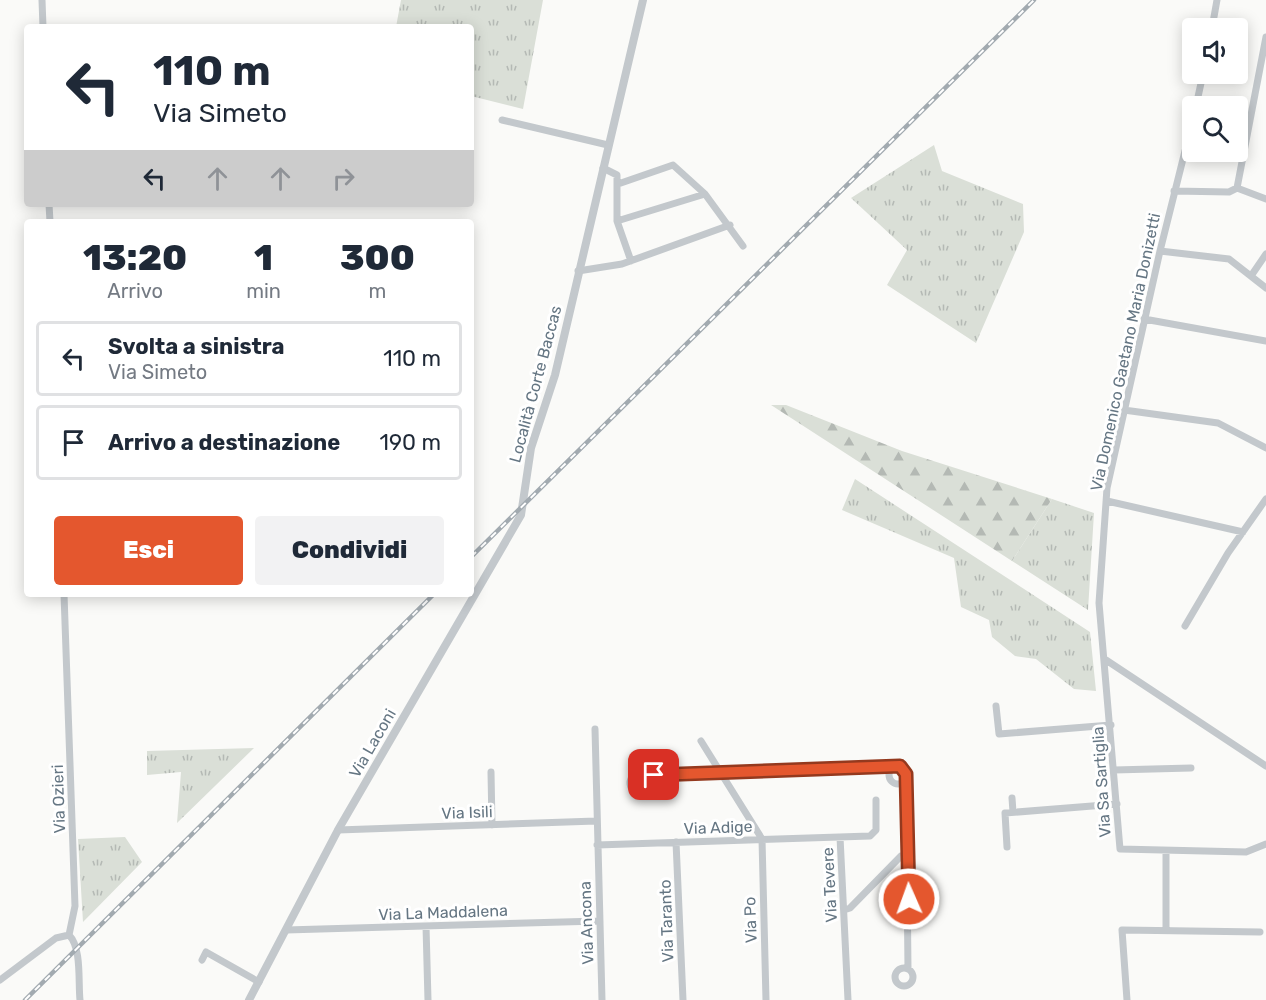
<!DOCTYPE html>
<html lang="it">
<head>
<meta charset="utf-8">
<style>
  body { margin:0; font-family:Rubik,sans-serif; background:#f2f2f3; color:#1f2937; height:100vh; display:flex; flex-direction:column; font-size:22px; white-space:nowrap }
  * { box-sizing:border-box; margin:0 }
  p { font-size:20px; color:#747a83 }
  .icon { flex:none; width:33px; height:33px; fill:none; stroke:currentColor; stroke-width:2; stroke-linecap:round; stroke-linejoin:round }
  .map { position:relative; flex:1; overflow:hidden }
  .drawer { position:absolute; left:24px; top:219px; width:450px; height:378px; display:flex; flex-direction:column; background:#fff; border-radius:6px; box-shadow:0 3px 15px #0003 }
  .drawer>* { flex:none }
  .top-card { position:absolute; left:24px; top:24px; width:450px; height:183px; border-radius:6px; box-shadow:0 3px 15px #0003; background:#fff; color:#1f2937; overflow:hidden }
  .tools { position:absolute; left:1182px; top:18px; display:grid; gap:12px }
  .tools a { display:grid; place-items:center; width:66px; height:66px; border-radius:6px; background:#fff; box-shadow:0 3px 15px #0003; font-size:30px }
  .pin { position:absolute; display:grid; place-items:center; width:51px; height:51px; color:#fff; margin:-26px; border-radius:12px; box-shadow:0 3px 9px #0006 }
  .me { position:absolute; width:66px; margin:-33px; rotate:358deg; stroke-linejoin:round; filter:drop-shadow(0 0 4px #0008) }
  .turn { display:flex; align-items:center; gap:21px; height:126px; padding:0 30px; font-size:27px }
  .turn .icon { width:78px; height:78px; stroke-width:2.5 }
  .turn b { display:block; font-size:42px; line-height:51px }
  .lanes { display:flex; align-items:center; height:57px; padding:0 30px; background:#0003; justify-content:center; gap:30px; direction:ltr }
  .lanes .off { opacity:.35 }
  .eta { display:flex; justify-content:space-evenly; align-items:center; height:102px; text-align:center }
  .eta b { font-size:36px; font-weight:800; line-height:42px }
  .cta { display:flex; gap:12px; margin-top:auto; padding:12px 30px }
  .cta a { flex:1; height:69px; border-radius:6px; background:#e4572e; color:#fff; font-size:24px; font-weight:800; line-height:69px; text-align:center }
  .cta a+a { background:#f2f2f3; color:#1f2937 }
  ul { padding:0; list-style:none }
  li { display:flex; align-items:center; gap:18px; height:75px; margin:0 12px 9px; padding:0 18px; border:3px solid #e0e1e3; border-radius:6px }
  li div { flex:1 }
  li b { display:block; font-size:22px }
  li em { font-style:normal }
  .map>svg:first-child { display:block }
</style>
</head>
<body>
<div class="map">
<svg width="1266" height="1000" viewBox="0 0 1266 1000">
  <defs>
    <pattern id="grass-tufts" width="24" height="20" patternUnits="userSpaceOnUse" patternTransform="scale(1.5)"><rect width="24" height="20" fill="#dadfd7"/><path d="M3 7l-1-3M5 7V3M7 7l1-3M15 17l-1-3M17 17v-4M19 17l1-3" fill="none" stroke="#b4b9b4"/></pattern>
    <pattern id="forest-firs" width="22" height="20" patternUnits="userSpaceOnUse" patternTransform="scale(1.5)"><rect width="22" height="20" fill="#dadfd7"/><path d="M5 1l3.5 6h-7zM16 11l3.5 6h-7z" fill="#b4b9b4"/></pattern>
  </defs>
  <rect width="100%" height="100%" fill="#fafaf8"/>
  <path fill="url(#grass-tufts)" d="M401 0H543L523 109 471 96V27H396Z
    M934 145 942 171 1023 204 1024 232 976 343 887 285 907 250 851 198Z
    M855 479 1090 632 1096 691 1074 689 1036 659 1015 656 992 637 989 620 961 607 954 558 842 510Z
    M1052 499 1094 513 1088 610 1012 561Z
    M254 748 177 823 181 772 147 775V751Z
    M125 837 142 862 83 922 78 839Z"/>
  <path fill="url(#forest-firs)" d="M771 405H786L902 451 1052 499 1012 561Z"/>
  <g fill="none" stroke-linecap="round" stroke-linejoin="round">
    <path stroke="#c3c8cc" stroke-width="7" d="M42 0 43 27
      M1212 28 1217 0
      M1196 106 1203 74
      M502 120 608 145
      M1192 123 1160 251 1107 488 1099 603 1120 849 1246 852 1266 844
      M603 168 617 175V221L631 261
      M618 184 673 165 705 194 743 246
      M1237 188 1266 37
      M1174 191 1229 192 1237 188 1266 199
      M49 204 50 222
      M617 221 705 194
      M1160 251 1229 259 1266 288
      M578 271 622 264 730 225
      M1251 276 1266 254
      M1144 319 1266 341
      M1124 410 1218 423 1266 448
      M1107 501 1243 532
      M64 594 75 906 69 935
      M1185 626 1228 553 1266 499
      M1106 660 1266 766
      M996 706 999 734 1111 725
      M595 729 602 1000
      M701 741 762 839 766 1000
      M889 775a9 9 0 1 1 18 0a9 9 0 1 1-18 0Z
      M1114 770 1191 768
      M491 772 492 825
      M630 783a9 9 0 1 1 18 0a9 9 0 1 1-18 0Z
      M906 777 908 969
      M647 779 653 775 894 767
      M1012 798 1013 812
      M338 830 596 821
      M840 837 848 1000
      M676 842 683 1000
      M597 845 870 836 876 830V800
      M1007 847 1005 813 1117 804
      M1166 851V930
      M844 910 850 908 901 856 907 855
      M426 926 428 1000
      M286 930 599 921
      M69 935C82 948 78 982 80 1000
      M202 960 206 952 259 982
      M895 977a9 9 0 1 1 18 0a9 9 0 1 1-18 0Z
      M0 980 56 938 69 935
      M1127 1000 1122 930 1260 932"/>
    <path stroke="#c3c8cc" stroke-width="8" d="M249 1000 338 830 521 515 531 448 555 375 643 0"/>
    <defs>
      <path id="rail" d="M471 557 1034 0
        M25 1000 434 594"/>
    </defs>
    <use href="#rail" stroke="#a2aab0" stroke-width="4.5"/>
    <use href="#rail" stroke="#fff" stroke-width="2" stroke-dasharray="7" stroke-linecap="butt"/>
  </g>
  <g fill="none" stroke-linecap="round" stroke-linejoin="round">
    <defs>
      <path id="route" d="M654 775 900 766 906 774 909 899"/>
    </defs>
    <use href="#route" stroke="#94391e" stroke-width="15"/>
    <use href="#route" stroke="#e4572e" stroke-width="10"/>
  </g>
  <g text-anchor="middle" stroke-width="6" stroke-linejoin="round" paint-order="stroke">
    <g font-size="16" fill="#657683" stroke="#fff">
      <text transform="translate(1125 352) rotate(-78)" y="6">Via Domenico Gaetano Maria Donizetti</text>
      <text transform="translate(535 384) rotate(-75)" y="6">Località Corte Baccas</text>
      <text transform="translate(372 743) rotate(-60)" y="6">Via Laconi</text>
      <text transform="translate(1101 782) rotate(-94)" y="6">Via Sa Sartiglia</text>
      <text transform="translate(58 799) rotate(-92)" y="6">Via Ozieri</text>
      <text transform="translate(467 812) rotate(-2)" y="6">Via Isili</text>
      <text transform="translate(718 827) rotate(-2)" y="6">Via Adige</text>
      <text transform="translate(829 885) rotate(-93)" y="6">Via Tevere</text>
      <text transform="translate(443 912) rotate(-2)" y="6">Via La Maddalena</text>
      <text transform="translate(750 920) rotate(-92)" y="6">Via Po</text>
      <text transform="translate(666 921) rotate(-92)" y="6">Via Taranto</text>
      <text transform="translate(586 923) rotate(-92)" y="6">Via Ancona</text>
    </g>
  </g>
</svg>
<div class="tools">
<a><svg class="icon" aria-label="sound" viewBox="0 0 24 24"><path d="M4 9h4l5-4v14l-5-4H4zM17 9q2 3 0 6"/></svg></a>
<a><svg class="icon" aria-label="search" viewBox="0 0 24 24"><circle cx="10" cy="10" r="6"/><path d="M15 15l6 6"/></svg></a>
</div>
<div class="pin" style="left:654px;top:775px;background:#d93025"><svg class="icon" aria-label="arrive" viewBox="0 0 24 24"><path d="M6 21V4h12l-3 4 3 4H6"/></svg></div>
<svg class="me" style="left:909px;top:899px" viewBox="-20 -20 40 40"><circle r="17" fill="#e4572e" stroke="#fff" stroke-width="3"/><path d="M0-11L8 9 0 5-8 9z" fill="#fff"/></svg>
<div class="top-card">
<div class="turn"><svg class="icon" aria-label="left" viewBox="0 0 24 24"><path d="M17 20v-9H6M10 6l-5 5 5 5"/></svg><div><b>110 m</b>Via Simeto</div></div>
<div class="lanes"><svg class="icon" aria-label="left" viewBox="0 0 24 24"><path d="M17 20v-9H6M10 6l-5 5 5 5"/></svg><svg class="icon off" aria-label="ahead" viewBox="0 0 24 24"><path d="M12 20V5M6 11l6-6 6 6"/></svg><svg class="icon off" aria-label="ahead" viewBox="0 0 24 24"><path d="M12 20V5M6 11l6-6 6 6"/></svg><svg class="icon off" aria-label="right" viewBox="0 0 24 24"><path d="M7 20v-9h11M14 6l5 5-5 5"/></svg></div>
</div>
<section class="drawer">
<div class="eta">
<div><b>13:20</b><p>Arrivo</p></div>
<div><b>1</b><p>min</p></div>
<div><b>300</b><p>m</p></div>
</div>
<ul>
<li><svg class="icon" aria-label="left" viewBox="0 0 24 24"><path d="M17 20v-9H6M10 6l-5 5 5 5"/></svg><div><b>Svolta a sinistra</b><p>Via Simeto</p></div><em>110 m</em></li>
<li><svg class="icon" aria-label="arrive" viewBox="0 0 24 24"><path d="M6 21V4h12l-3 4 3 4H6"/></svg><div><b>Arrivo a destinazione</b></div><em>190 m</em></li>
</ul>
<div class="cta"><a>Esci</a><a>Condividi</a></div>
</section>
</div>
</body>
</html>
